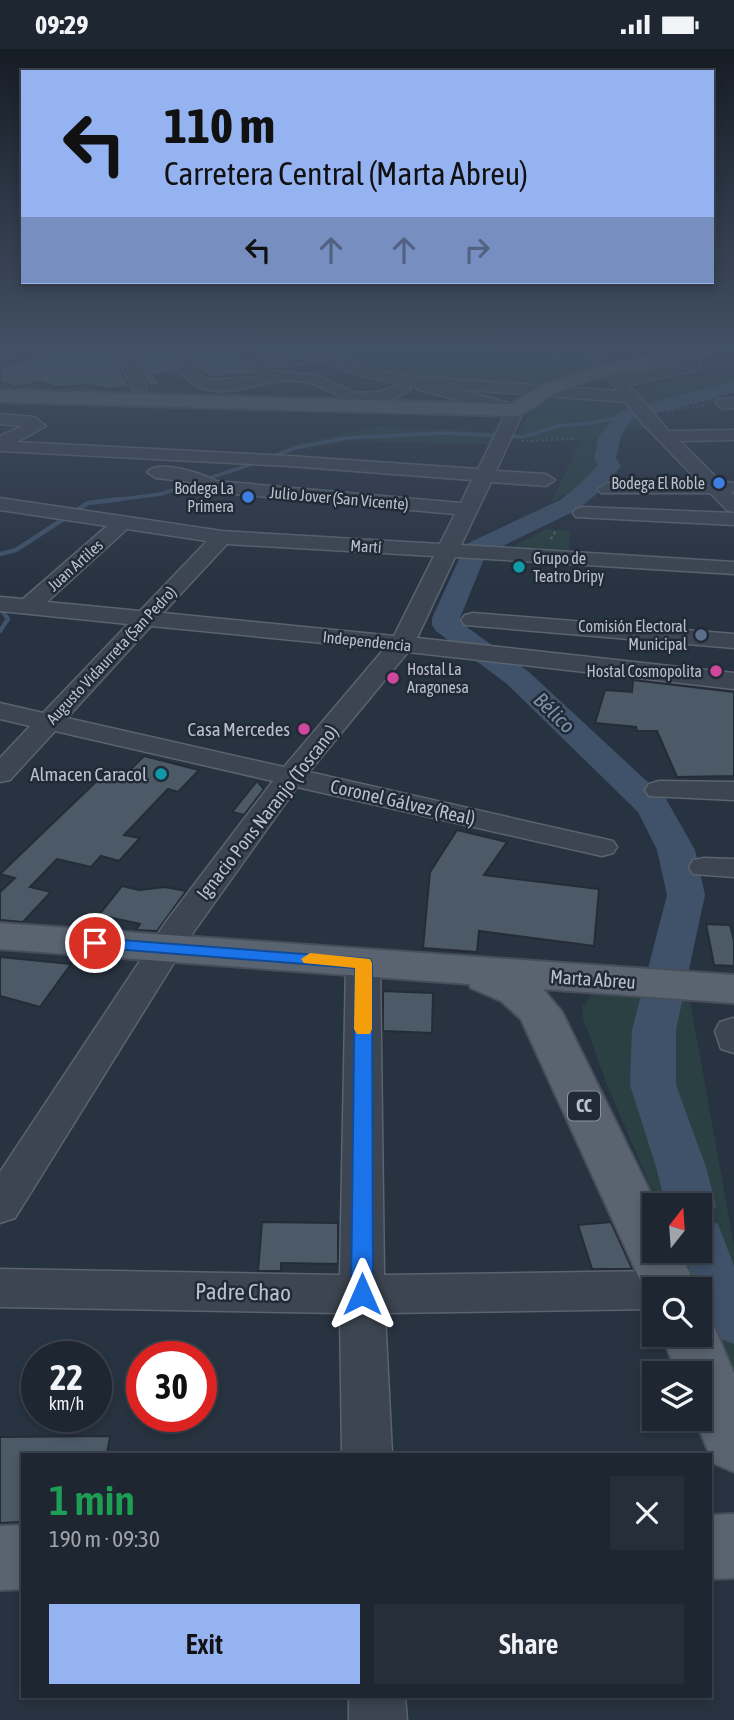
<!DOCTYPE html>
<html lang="en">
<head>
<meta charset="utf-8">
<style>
  body { margin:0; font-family:"Asap Condensed",sans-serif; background:#262e39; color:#f1f3f6; height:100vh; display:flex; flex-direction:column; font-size:26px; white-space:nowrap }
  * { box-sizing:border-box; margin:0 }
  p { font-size:23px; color:#a1a5ab }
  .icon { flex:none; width:38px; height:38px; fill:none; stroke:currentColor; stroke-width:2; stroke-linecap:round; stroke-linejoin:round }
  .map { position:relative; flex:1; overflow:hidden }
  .drawer { position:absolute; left:21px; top:1404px; width:691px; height:245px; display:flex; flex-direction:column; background:#1e2631; border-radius:0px; box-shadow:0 4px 10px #0003,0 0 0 2px #3c434d }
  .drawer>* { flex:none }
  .guide { position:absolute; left:21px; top:21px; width:693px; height:214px; border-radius:0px; box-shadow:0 4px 10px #0003,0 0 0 2px #3c434d; background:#95b2f1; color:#111; overflow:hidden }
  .needle { width:46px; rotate:17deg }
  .fabs { position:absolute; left:642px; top:1144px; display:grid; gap:14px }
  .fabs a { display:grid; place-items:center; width:70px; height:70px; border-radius:0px; background:#1e2631; box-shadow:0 4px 10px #0003,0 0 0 2px #3c434d; font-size:35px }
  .speed { position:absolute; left:21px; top:1292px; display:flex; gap:14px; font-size:35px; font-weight:700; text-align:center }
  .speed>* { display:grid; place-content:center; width:91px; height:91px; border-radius:50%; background:#1e2631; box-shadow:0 4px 10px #0003,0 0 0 2px #3c434d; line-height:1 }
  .speed small { font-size:18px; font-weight:400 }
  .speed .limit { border:10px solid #d22; background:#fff; color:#111 }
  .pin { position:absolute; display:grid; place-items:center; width:60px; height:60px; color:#fff; margin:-30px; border:4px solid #fff; border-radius:50%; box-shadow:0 2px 7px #0007 }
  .me { position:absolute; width:77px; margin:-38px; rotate:0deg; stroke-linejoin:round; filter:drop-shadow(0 0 5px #0008) }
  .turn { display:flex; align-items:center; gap:24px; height:147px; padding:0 28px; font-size:32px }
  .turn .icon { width:91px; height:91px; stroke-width:2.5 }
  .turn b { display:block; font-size:49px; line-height:60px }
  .lanes { display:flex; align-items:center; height:66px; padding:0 28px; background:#0003; justify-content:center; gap:35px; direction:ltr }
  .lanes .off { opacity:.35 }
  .round { display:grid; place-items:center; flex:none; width:74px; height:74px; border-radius:0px; background:#262e39 }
  .head { display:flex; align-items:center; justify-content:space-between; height:119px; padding:0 28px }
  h1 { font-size:42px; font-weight:600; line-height:52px; color:#1e9e55 }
  .button { display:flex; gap:14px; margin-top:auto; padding:14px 28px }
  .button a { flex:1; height:80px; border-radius:0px; background:#95b2f1; color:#111; font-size:28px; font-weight:600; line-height:80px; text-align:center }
  .button a+a { background:#262e39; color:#f1f3f6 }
  .status { display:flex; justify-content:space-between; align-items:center; height:49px; padding:0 35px; background:#1e2631; direction:ltr }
  .status svg { height:19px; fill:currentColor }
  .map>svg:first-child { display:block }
</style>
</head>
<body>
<div class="status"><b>09:29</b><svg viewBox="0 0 49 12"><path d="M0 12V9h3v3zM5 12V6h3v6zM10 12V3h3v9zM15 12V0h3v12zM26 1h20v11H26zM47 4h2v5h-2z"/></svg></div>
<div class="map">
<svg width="734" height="1671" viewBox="0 0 734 1671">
  <rect width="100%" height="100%" fill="#283341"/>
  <path fill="#383745" d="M0 302H142L165 346 0 343Z"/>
  <path fill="#2a4042" d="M324 302H586L598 320 533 340 404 330 352 318Z
    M734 326V344L720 345 728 353 651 358 634 339Z
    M557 347 623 352 650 378 620 383 605 391 601 408 604 413 600 422 591 426 586 433 551 454 581 391 516 389C523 371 538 350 557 347Z
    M379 377 496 383 492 395 351 392 298 400 291 396Z
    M546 480 570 482 569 507 503 503Z
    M610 940 689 946 734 1197V1333L700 1253V1241H695L679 1202H700V1157H659L607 1036 583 969 582 958 592 946Z"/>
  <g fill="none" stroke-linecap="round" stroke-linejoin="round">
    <path stroke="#3f5269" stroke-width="3.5" d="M271 408 295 399 346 389 443 384 523 388 557 377 592 374 625 367
      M107 452 161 445 261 412"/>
    <path stroke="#3f5269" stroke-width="4.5" d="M0 505 16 501 88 454 121 450
      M0 559 8 570 0 582"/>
    <path fill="#3f5269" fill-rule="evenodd" d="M734 332V344L632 371 621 387 616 409 621 417 600 442 577 461 486 505 460 569V573L529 623 666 750 695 801 705 846 676 981V1036L706 1118 716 1157 709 1171 718 1175 734 1217V1295L715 1288 700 1258V1241H692L677 1202H700V1157H666L656 1118 630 1036 632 981 667 846 657 801 638 763 507 635 436 582 432 576V569L466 495 560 451 582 433 598 416 594 409 599 387 618 363Z"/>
  </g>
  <path fill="#4c5966" stroke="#232c38" stroke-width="2" d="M53 302H112L129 338 108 340 89 336 57 338 40 333 16 338 0 333V318Z
    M132 302H234L255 326 208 328 189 311 177 310 171 316 178 323 154 326 160 336 149 337Z
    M633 631 734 643V727L677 728 657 682H637L636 678 595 674 605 641 632 643Z
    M144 707 199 721 178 743 168 740 124 786 140 789 119 812 101 807 91 818 57 810 30 838 51 843 23 873 0 871V843L15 829 0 825 104 725 122 729Z
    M257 732 264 740 244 766 232 763Z
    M457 781 507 793 484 826 599 840 594 897 479 882 477 903 423 899 430 823Z
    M122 837 139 841 165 838 186 842 157 882 136 881 140 875 99 866Z
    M706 875 730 876 734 892V917L714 916Z
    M0 908 71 915 40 958 0 947Z
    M383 942 433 944 432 984 383 982Z
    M262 1173 338 1174V1215L281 1214V1222H258Z
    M611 1173 630 1215 632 1220H592L578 1176Z
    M110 1387 107 1405H23V1473L0 1474V1388Z"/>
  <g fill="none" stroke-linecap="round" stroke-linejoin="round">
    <defs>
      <path id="minor" d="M114 302H129L147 338 145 341H133Z
        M310 302H330L359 317 405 327 618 342 587 302H602L623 327 681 315 668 308 676 303 698 312 701 315 696 321 629 336 669 382 734 381V391L680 392 720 432 734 434V442L731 443 734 446V463L727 461 710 444H601L598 440 608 434 699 433 644 376 626 353 455 340 522 357 524 361 496 422 546 425 555 431 546 437 491 433 461 496 734 513V525L455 508 417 589 734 624V640L408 603 309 723 613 792 617 798 613 804 602 807 297 738 190 888 15 1169 0 1174V1123L165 874 273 732 55 682 10 731 0 733V709L30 677 0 670V654L43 664 128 575 0 562V548L23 550 107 477 0 461V449L222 482 440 495 455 465 212 443 190 433 156 429 147 423C158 410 202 424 216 432L461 454 472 431 289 417 0 402V387L23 377 0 375V365L34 368 46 377 17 393 289 407 478 420 506 364 417 340 415 337H409L411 340C405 346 395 348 387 351 342 362 335 336 299 332 251 327 213 367 174 316L177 313H187L207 331 260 328 248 314 251 311 311 305ZM326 312 349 323 401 336 379 343 356 344 316 326 272 322 268 318ZM127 480 207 492 140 562 47 553ZM227 495 434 507 394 587 163 564ZM151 577 384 600 284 718 67 669Z
        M734 349V359L724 360 716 355 718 351Z
        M583 458 734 464V476L576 468 573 464 576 460Z
        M473 564 734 585V599L465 576 461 571 465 566Z
        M659 732 734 733V751L649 747 645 741 649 735Z
        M704 809 734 810V828L693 825 689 818 693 811Z
        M363 903 375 906 380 914 384 1226 654 1222 670 1228 676 1241H654V1260L385 1264 392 1405H342L340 1264 0 1258V1220L340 1226 346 914 351 906Z
        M733 969 734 970V1004L721 1000 715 982 720 973Z
        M349 1647H405L407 1671H349Z"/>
      <path id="major" d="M676 302H715L706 307C657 317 604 323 558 343 543 349 532 363 516 367L0 353V341L512 355 543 335 609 315Z
        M0 874 734 926V954L543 940 562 963 657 1157H654V1202H679L698 1241H654V1258L652 1257 521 970 501 952 471 939 469 935 0 900Z
        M700 1265 710 1268 734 1324V1423L713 1414 695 1370H700V1325H677L662 1286H700Z
        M734 1465V1529L710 1530V1466Z
        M23 1476V1540L0 1541V1477Z"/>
    </defs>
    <use href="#minor" stroke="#5a636e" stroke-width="3"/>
    <use href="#major" stroke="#464e5a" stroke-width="4"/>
    <path stroke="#485c5e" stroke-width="2" stroke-dasharray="2.5 2.5" stroke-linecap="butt" d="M461 302 511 323
      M505 302 542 324
      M532 302 579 308
      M25 307 45 302
      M393 313 398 302
      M35 318 30 320 35 328
      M544 323 564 302
      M667 362 708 356
      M521 392 575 390"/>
    <path stroke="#485c5e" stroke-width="2.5" stroke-dasharray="3.5 3.5" stroke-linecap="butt" d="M550 490 555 486 554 481"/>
    <use href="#minor" fill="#3c4551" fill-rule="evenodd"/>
    <use href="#major" fill="#5a6470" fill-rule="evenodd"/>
  </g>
  <linearGradient id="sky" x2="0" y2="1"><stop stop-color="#161c24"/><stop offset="0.56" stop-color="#425065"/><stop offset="1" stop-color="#425065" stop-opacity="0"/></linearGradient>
  <rect width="734" height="536" fill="url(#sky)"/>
  <path fill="#1a73e8" stroke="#114b97" stroke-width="2" d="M95 889 370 910 372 914 373 1245 370 1252 362 1255 354 1252 351 1245 355 919 89 898 86 894 89 890Z"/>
  <path fill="#f59e0b" d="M310 904 370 910 372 914V980L370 985H357L354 980 355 919 304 914 301 910Z"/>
  <g fill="#3f7fe0" stroke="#212a36" stroke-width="2.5">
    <circle cx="719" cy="434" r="7"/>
    <circle cx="248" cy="448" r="7"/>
  </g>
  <g fill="#0f9aa8" stroke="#212a36" stroke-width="2.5">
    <circle cx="519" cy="518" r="7"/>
    <circle cx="161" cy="725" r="7"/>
  </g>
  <circle fill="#5c6f8a" stroke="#212a36" stroke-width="2.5" cx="701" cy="586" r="7"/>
  <g fill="#d1479c" stroke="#212a36" stroke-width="2.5">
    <circle cx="716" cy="622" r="7"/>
    <circle cx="393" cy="629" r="7"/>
    <circle cx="304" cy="680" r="7"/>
  </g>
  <g text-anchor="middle" stroke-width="5" stroke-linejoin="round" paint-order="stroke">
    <g font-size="16" fill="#b9c0cb" stroke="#212a36" text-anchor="end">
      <text x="705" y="440">Bodega El Roble</text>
      <text x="234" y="445">Bodega La<tspan x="234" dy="18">Primera</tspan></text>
      <text x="533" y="515" text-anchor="start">Grupo de<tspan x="533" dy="18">Teatro Dripy</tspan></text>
      <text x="687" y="583">Comisión Electoral<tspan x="687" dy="18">Municipal</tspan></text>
      <text x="407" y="626" text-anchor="start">Hostal La<tspan x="407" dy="18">Aragonesa</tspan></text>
      <text x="702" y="628">Hostal Cosmopolita</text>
    </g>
    <g font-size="16" fill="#b9c0cb" stroke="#212a36">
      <text transform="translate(339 449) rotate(5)" y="6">Julio Jover (San Vicente)</text>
      <text transform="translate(366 497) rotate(4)" y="6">Martí</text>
      <text transform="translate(75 516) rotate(-42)" y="6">Juan Artiles</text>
      <text transform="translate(367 592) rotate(6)" y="6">Independencia</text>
      <text transform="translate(111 606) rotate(-47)" y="6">Augusto Vidaurreta (San Pedro)</text>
    </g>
    <rect fill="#212a36" stroke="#8b939e" stroke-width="2" x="568" y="1042.5" width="32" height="29" rx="5"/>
    <g font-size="18" font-weight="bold" fill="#b9c0cb">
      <text x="584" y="1063">CC</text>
    </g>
    <g font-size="19" fill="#b9c0cb" stroke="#212a36" text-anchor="end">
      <text x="290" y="687">Casa Mercedes</text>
      <text x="147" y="732">Almacen Caracol</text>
    </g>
    <g font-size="19" fill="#b9c0cb" stroke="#212a36">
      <text transform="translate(403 753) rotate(13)" y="7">Coronel Gálvez (Real)</text>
      <text transform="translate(267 763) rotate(-52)" y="7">Ignacio Pons Naranjo (Toscano)</text>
      <text transform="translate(593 930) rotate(4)" y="7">Marta Abreu</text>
    </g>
    <g font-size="21" font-style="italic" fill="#7c92ab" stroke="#212a36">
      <text transform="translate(554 664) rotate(44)" y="7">Bélico</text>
    </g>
    <g font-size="23" fill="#b9c0cb" stroke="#212a36">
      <text transform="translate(243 1243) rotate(1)" y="8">Padre Chao</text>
    </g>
  </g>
</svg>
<div class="fabs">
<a><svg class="needle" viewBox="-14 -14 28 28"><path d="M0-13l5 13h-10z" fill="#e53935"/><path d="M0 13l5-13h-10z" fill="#a1a5ab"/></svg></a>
<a><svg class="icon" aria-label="search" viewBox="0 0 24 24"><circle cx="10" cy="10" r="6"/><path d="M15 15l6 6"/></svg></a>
<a><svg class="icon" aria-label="layers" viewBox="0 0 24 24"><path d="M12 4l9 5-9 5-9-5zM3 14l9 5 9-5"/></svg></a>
</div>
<div class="speed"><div>22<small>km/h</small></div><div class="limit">30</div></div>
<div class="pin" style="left:95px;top:894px;background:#d93025"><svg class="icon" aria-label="arrive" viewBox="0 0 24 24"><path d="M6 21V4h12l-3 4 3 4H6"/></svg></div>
<svg class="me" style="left:362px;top:1245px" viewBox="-20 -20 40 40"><path d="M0-17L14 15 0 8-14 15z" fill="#1a73e8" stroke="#fff" stroke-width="4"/></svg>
<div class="guide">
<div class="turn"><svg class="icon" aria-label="left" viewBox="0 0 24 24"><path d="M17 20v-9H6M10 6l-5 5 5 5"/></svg><div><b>110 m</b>Carretera Central (Marta Abreu)</div></div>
<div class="lanes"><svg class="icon" aria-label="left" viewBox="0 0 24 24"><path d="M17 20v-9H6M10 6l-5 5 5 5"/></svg><svg class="icon off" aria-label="ahead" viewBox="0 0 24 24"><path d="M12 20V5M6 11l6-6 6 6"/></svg><svg class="icon off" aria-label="ahead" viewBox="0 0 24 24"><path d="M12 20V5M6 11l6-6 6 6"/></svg><svg class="icon off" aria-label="right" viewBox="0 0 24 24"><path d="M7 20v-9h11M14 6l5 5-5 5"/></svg></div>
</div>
<section class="drawer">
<div class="head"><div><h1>1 min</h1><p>190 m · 09:30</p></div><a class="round"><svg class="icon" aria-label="close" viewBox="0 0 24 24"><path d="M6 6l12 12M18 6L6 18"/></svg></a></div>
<div class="button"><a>Exit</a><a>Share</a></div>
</section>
</div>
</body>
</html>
